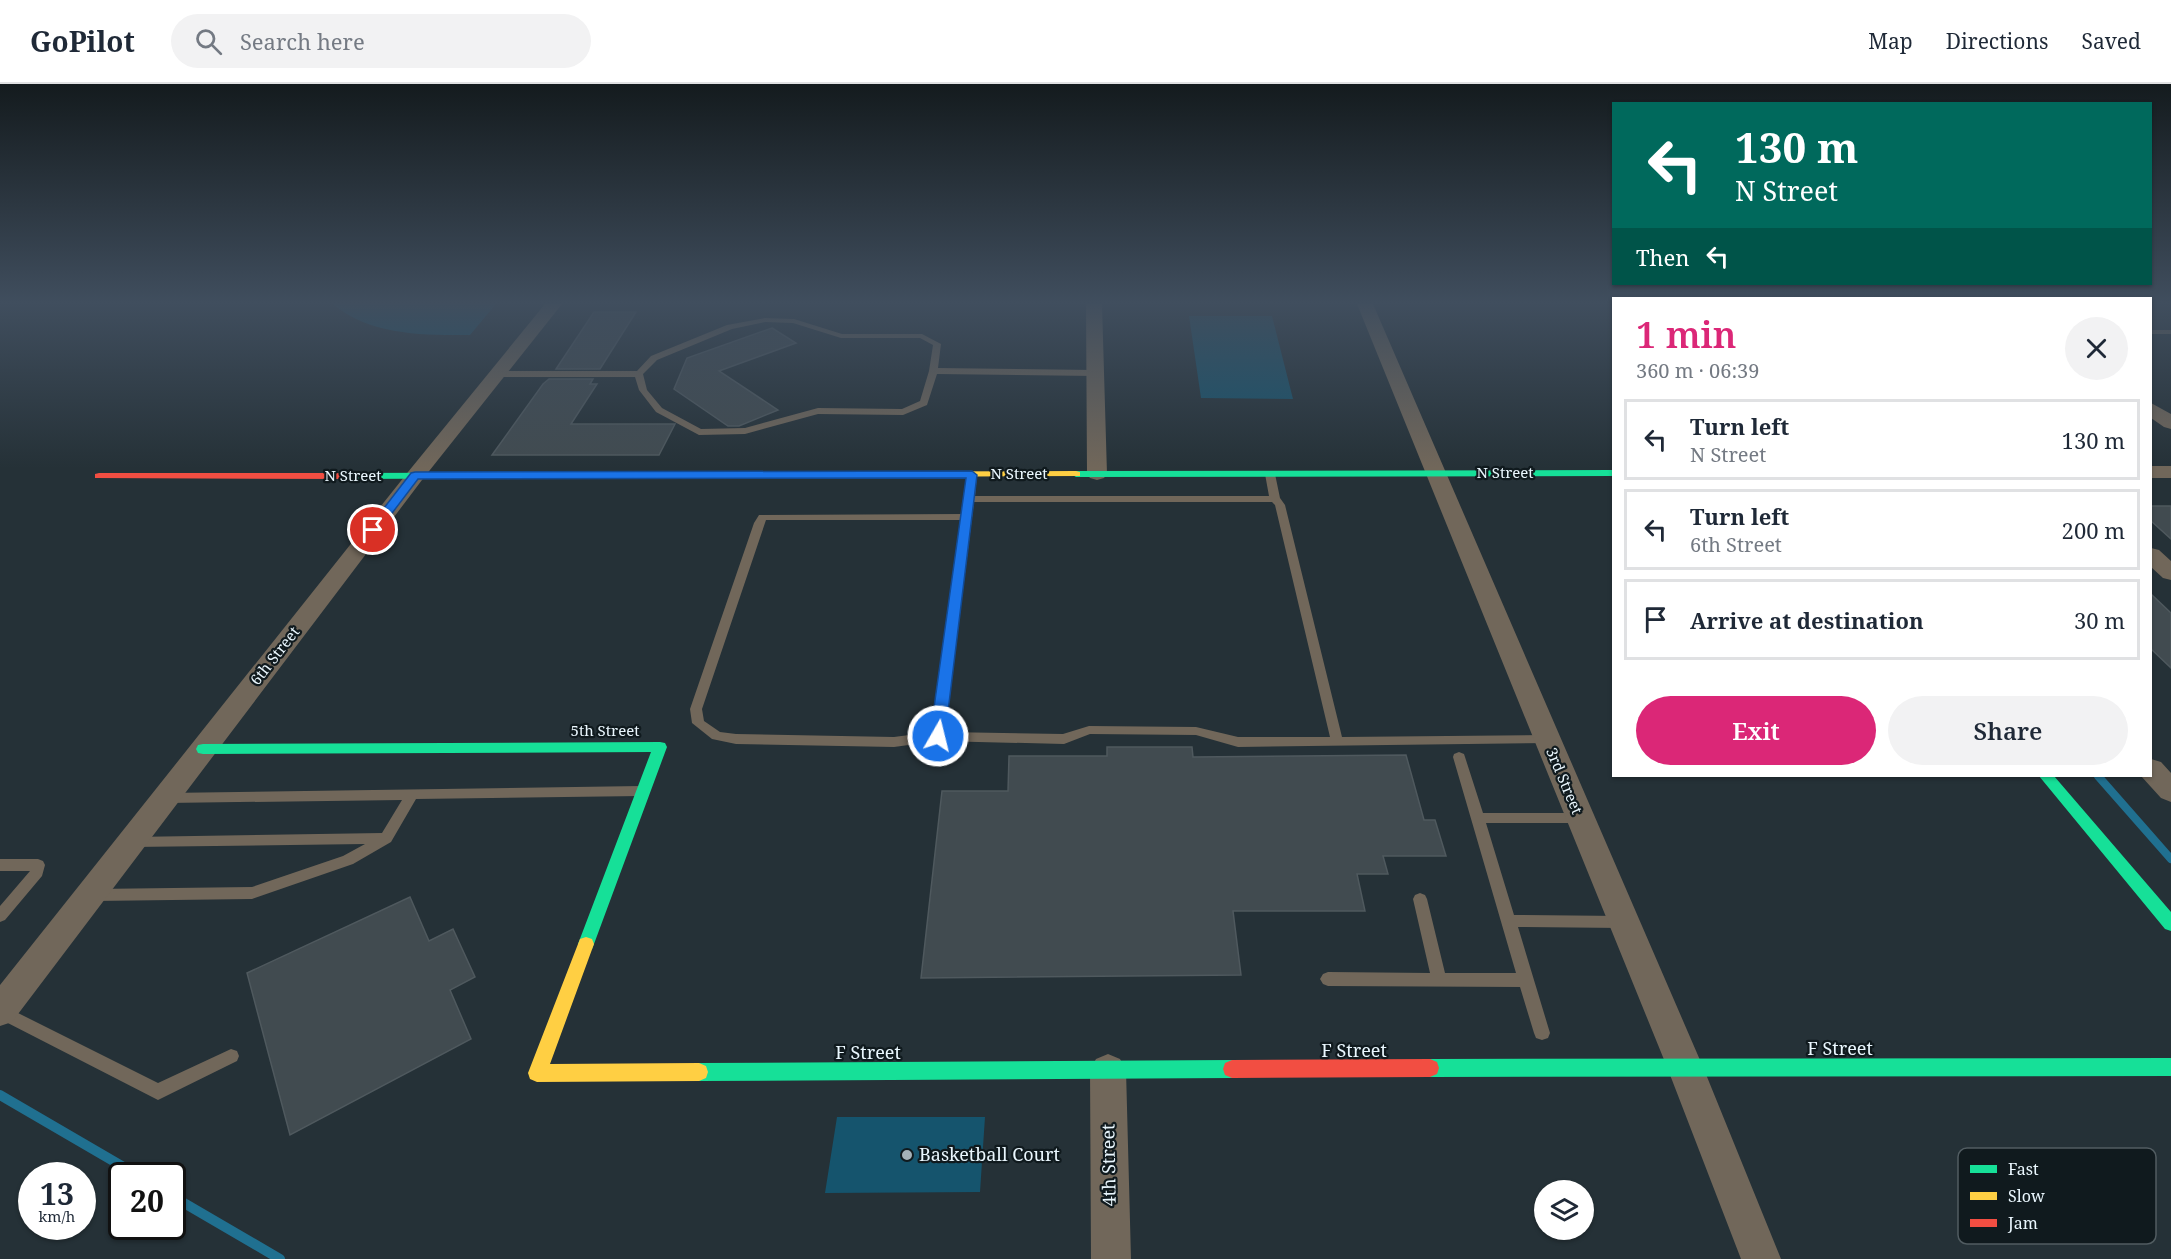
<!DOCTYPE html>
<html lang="en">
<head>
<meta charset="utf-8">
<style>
  body { margin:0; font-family:"Noto Serif",serif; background:#f2f2f3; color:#1f2937; height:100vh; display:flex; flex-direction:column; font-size:22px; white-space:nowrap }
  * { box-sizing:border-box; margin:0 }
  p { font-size:20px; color:#747a83 }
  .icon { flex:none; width:33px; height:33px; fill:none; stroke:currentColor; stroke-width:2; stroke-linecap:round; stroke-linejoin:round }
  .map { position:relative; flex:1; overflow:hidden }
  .drawer { position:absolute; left:1612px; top:213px; width:540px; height:480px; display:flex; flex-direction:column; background:#fff; border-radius:0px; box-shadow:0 2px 4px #0004 }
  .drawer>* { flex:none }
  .guide { position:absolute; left:1612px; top:18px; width:540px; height:183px; border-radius:0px; box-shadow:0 2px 4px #0004; background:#00695c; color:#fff; overflow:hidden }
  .controls { position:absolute; left:1534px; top:1096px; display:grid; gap:12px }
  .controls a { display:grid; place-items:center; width:60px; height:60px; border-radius:50%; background:#fff; box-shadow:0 2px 4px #0004; font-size:30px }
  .speed { position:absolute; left:18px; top:1078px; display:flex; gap:12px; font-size:30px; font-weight:700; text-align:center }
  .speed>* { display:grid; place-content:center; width:78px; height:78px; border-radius:50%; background:#fff; box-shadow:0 2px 4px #0004; line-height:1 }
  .speed small { font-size:15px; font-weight:400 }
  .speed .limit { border:3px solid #111; border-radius:9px; background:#fff; color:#111 }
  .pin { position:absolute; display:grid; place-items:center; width:51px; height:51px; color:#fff; margin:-26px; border:3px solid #fff; border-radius:50%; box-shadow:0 2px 6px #0007 }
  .me { position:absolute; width:66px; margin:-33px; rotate:8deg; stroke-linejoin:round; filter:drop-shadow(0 0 4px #0008) }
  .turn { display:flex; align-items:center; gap:21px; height:126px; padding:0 24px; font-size:27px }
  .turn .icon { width:78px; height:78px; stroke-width:2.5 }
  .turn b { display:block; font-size:42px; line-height:51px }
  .then { display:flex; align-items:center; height:57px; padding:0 24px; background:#0003; gap:12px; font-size:22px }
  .round { display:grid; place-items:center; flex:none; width:63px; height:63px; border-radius:32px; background:#f2f2f3 }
  .summary { display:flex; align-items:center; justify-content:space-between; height:102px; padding:0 24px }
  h1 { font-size:36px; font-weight:600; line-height:45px; color:#db2777 }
  .primary-button { display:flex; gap:12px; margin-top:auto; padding:12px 24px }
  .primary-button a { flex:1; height:69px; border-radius:36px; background:#db2777; color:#fff; font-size:24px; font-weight:600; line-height:69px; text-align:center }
  .primary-button a+a { background:#f2f2f3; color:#1f2937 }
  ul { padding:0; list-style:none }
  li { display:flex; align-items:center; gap:18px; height:81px; margin:0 12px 9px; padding:0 12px; border:3px solid #e0e1e3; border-radius:0px }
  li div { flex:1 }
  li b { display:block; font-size:22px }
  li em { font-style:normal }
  header { display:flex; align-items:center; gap:36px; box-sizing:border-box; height:84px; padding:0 30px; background:#fff; border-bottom:2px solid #e0e1e3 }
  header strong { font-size:28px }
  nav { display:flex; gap:33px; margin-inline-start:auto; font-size:21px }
  .search { width:420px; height:54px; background:#f2f2f3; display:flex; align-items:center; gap:15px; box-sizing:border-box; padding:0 21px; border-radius:33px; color:#747a83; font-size:22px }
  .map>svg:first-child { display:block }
</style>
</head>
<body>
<header>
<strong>GoPilot</strong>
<div class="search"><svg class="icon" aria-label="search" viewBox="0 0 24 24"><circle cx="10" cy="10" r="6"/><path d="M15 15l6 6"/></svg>Search here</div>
<nav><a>Map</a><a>Directions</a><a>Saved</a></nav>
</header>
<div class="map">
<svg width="2171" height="1175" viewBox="0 0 2171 1175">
  <rect width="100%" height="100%" fill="#253137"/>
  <path fill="#15546d" d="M333 220H496L470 251C424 251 370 252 333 220Z
    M1189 232H1272L1293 315 1201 314Z
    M837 1033H985L980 1108 825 1109Z"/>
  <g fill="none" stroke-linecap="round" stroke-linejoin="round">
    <path stroke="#207090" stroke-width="8" d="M2098 692 2171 775"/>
    <path stroke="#207090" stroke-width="10" d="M0 1011 139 1092
      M172 1112 280 1175"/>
  </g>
  <path fill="#414b50" stroke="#4f595e" stroke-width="1.5" d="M594 228H636L600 285H556Z
    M772 244 796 259 719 287 778 326 739 342H728L674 305 687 274Z
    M549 295H593L590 300H597L571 340H675L659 371H492L543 300Z
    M2151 422H2171V455L2151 437Z
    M2151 510 2171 529V584L2151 565Z
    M1107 663H1192L1193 673 1406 671 1424 736H1435L1446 772H1383L1388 790H1357L1365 827H1233L1241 891 921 894 942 707H1008L1009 672H1107Z
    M410 813 429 857 453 845 475 893 450 906 471 955 290 1051 247 889Z"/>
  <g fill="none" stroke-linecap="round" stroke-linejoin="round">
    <path fill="#71675a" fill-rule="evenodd" d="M765 234 794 235 842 250H922L941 260 938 284 1095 286 1099 289 1095 292 937 290 927 321 903 331 818 330 745 350 699 351 656 328 639 306 635 293H499L495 290 499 287H637L651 272 727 241ZM765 238 793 239 841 254H920L933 261 929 287 920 317 902 325 818 324 745 344 701 345 662 324 647 306 643 290 657 276 732 245Z
      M2151 246H2171V250H2151Z
      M1270 387 1275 390 1280 414 1285 421 1342 653 1547 651 1552 653 1553 656 1552 659 1238 663 1196 651 1090 650 1064 660 938 657 894 663 736 660 712 655 692 639 690 625 754 439 759 431 962 430 967 391 972 388 977 391 975 412H1269L1265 390ZM974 418H1272L1275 421 1330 653H1238L1196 643 1089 642 1063 650 945 648ZM766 436H961L932 648 894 653 736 650 720 648 704 637 702 625Z
      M1459 668 1464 670 1465 673 1483 729H1580L1585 730 1587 734 1585 738 1580 739H1486L1514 831 1622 832 1627 834 1629 838 1627 842 1622 844 1518 843 1550 949 1548 954 1542 956 1536 954 1534 949 1520 903 1328 902 1323 900 1320 895 1323 890 1328 888 1430 889 1413 815 1415 811 1420 809 1425 811 1427 815 1445 889H1516L1453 673 1454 670Z
      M641 702 646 703 648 707 646 711 641 712 416 715 391 758 353 780 252 815 94 817 89 815 87 811 89 807 94 805 252 803 343 772 365 760 132 763 127 762 125 758 127 754 132 753 382 749 402 716 166 719 161 718 159 714 161 710 166 709Z
      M0 775H38L43 777 45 781 42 792 5 836 0 838V822L30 787H0Z
      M0 920 158 999 231 965 237 967 239 972 237 977 158 1016 0 935Z"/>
    <path fill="#71675a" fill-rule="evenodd" d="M545 220H562L422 396 12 938 0 942V901L408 388Z
      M1086 220H1102L1107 390 1104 394 1097 396 1090 394 1087 390Z
      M1357 220H1373L1703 983 1781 1175H1741L1667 983Z
      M2151 319 2171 330V345L2164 343 2151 334Z
      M2151 382H2171V394H2151Z
      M2151 464 2159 466 2171 477V496L2163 494 2151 483Z
      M2151 675 2161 678 2171 689V718L2161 714 2141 692H2151Z
      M1108 970 1120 975 1126 986 1131 1175H1091L1090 986 1096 975Z"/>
    <path fill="#16e098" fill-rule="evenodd" d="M1614 386V392L1076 393 1071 390 1076 387Z
      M717 388 722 391 721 393 349 395 343 392 349 389Z
      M660 658 665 659 667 663 594 860 592 865 586 867 580 865 578 860 651 668 203 670 198 669 196 665 198 661 203 660Z
      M2039 692H2054L2171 828V847L2165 845Z
      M2171 974V992L1430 993 1423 990 1421 984 1423 978 1430 975Z
      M1232 976 1239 979 1241 985 1239 991 1232 994 699 997 692 994 690 988 692 982 699 979Z"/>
    <path fill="#ffcf43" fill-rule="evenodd" d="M1076 387 1080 388V392L717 394 712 391 717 388Z
      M586 853 592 855 594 860 550 980 699 979 706 982 708 988 706 994 699 997 537 998 530 995 528 989 578 860 580 855Z"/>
    <path fill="#f24e42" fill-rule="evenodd" d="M99 389H349L355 392 349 395 95 394V390Z
      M1430 975 1437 978 1439 984 1437 990 1430 993 1232 994 1225 991 1223 985 1225 979 1232 976Z"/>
  </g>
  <linearGradient id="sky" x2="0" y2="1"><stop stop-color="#141b1e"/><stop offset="0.57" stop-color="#404e5e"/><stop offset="1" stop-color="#404e5e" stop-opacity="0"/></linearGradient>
  <rect width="2171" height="384" fill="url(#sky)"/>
  <path fill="#1a73e8" stroke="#114b97" stroke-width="1.5" d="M972 387 977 391 945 652 938 657 930 652 966 394 418 395 377 449 373 450 367 446 411 389 415 388Z"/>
  <circle fill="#a5b2b8" stroke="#101a1e" stroke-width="2" cx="907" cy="1071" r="6"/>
  <g text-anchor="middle" stroke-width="4.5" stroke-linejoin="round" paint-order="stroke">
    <g font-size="15" fill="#eaf7fe" stroke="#101a1e">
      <text x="1505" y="394">N Street</text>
      <text x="1019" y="395">N Street</text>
      <text x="353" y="397">N Street</text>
      <text transform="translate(275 572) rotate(-52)" y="5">6th Street</text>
      <text x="605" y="652">5th Street</text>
      <text transform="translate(1564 697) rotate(67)" y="5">3rd Street</text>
    </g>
    <g font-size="18" fill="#eaf7fe" stroke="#101a1e">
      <text x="1840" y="971">F Street</text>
      <text x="1354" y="973">F Street</text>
      <text x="868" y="975">F Street</text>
      <text transform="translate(1109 1081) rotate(-91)" y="6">4th Street</text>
    </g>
    <g font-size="18" fill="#eaf7fe" stroke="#101a1e" text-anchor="start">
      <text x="919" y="1077">Basketball Court</text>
    </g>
  </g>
  <rect x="1958" y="1064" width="198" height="96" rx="9" fill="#101a1e" stroke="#515c61" stroke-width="1.5"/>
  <rect x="1970" y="1081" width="27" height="8" fill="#16e098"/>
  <rect x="1970" y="1108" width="27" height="8" fill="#ffcf43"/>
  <rect x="1970" y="1135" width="27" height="8" fill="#f24e42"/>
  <g font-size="16" fill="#eaf7fe">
    <text x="2008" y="1091">Fast</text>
    <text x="2008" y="1118">Slow</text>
    <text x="2008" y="1145">Jam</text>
  </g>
</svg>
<div class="controls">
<a><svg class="icon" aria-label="layers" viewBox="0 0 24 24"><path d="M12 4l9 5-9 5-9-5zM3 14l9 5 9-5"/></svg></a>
</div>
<div class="speed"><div>13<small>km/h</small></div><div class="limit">20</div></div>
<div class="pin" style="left:373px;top:446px;background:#d93025"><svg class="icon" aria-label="arrive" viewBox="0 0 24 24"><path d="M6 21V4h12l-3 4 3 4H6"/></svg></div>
<svg class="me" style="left:938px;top:652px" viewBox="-20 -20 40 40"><circle r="17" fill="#1a73e8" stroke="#fff" stroke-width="3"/><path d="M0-11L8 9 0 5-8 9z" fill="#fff"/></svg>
<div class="guide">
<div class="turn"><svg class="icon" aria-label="left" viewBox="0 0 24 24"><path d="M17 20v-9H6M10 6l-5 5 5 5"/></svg><div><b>130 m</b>N Street</div></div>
<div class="then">Then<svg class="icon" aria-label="left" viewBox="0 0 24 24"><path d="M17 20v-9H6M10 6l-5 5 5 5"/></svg></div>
</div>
<section class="drawer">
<div class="summary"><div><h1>1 min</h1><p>360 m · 06:39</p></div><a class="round"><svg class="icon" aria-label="close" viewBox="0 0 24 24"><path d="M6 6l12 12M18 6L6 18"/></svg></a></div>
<ul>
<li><svg class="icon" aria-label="left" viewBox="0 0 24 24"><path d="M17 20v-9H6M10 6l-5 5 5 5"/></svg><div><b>Turn left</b><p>N Street</p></div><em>130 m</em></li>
<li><svg class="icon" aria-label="left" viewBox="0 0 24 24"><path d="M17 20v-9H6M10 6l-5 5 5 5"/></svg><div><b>Turn left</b><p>6th Street</p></div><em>200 m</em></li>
<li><svg class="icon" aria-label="arrive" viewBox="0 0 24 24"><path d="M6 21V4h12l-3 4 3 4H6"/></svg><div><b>Arrive at destination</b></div><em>30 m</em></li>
</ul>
<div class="primary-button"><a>Exit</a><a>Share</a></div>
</section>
</div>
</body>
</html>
